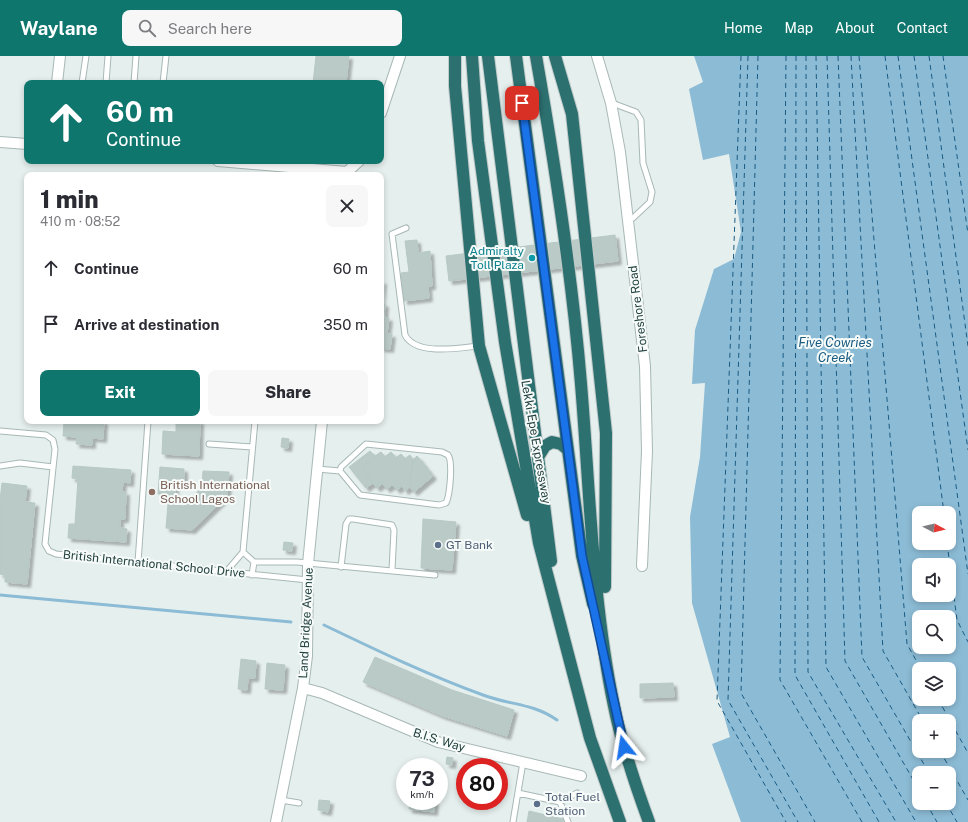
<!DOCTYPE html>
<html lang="en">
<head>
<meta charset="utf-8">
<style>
  body { margin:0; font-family:"Public Sans",sans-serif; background:#f7f7f7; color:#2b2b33; height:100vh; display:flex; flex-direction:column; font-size:15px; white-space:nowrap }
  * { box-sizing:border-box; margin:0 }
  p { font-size:13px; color:#7c7c81 }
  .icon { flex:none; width:22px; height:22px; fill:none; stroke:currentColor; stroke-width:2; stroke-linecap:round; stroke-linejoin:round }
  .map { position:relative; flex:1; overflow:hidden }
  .side { position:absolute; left:24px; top:116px; width:360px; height:252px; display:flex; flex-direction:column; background:#fff; border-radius:8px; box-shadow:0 2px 6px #0003 }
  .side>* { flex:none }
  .guide { position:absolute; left:24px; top:24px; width:360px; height:84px; border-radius:8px; box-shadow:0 2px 6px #0003; background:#0f766e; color:#fff; overflow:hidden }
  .needle { width:26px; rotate:97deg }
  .controls { position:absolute; left:912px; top:450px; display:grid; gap:8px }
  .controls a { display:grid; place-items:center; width:44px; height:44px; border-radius:8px; background:#fff; box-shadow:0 2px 6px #0003; font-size:20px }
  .speed { position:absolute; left:396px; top:702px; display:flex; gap:8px; font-size:20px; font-weight:700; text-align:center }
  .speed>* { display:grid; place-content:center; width:52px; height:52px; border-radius:50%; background:#fff; box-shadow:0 2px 6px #0003; line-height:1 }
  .speed small { font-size:10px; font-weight:400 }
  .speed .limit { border:6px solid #d22; background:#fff; color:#111 }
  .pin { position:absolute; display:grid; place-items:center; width:34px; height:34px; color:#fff; margin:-17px; border-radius:8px; box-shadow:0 2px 6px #0006 }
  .me { position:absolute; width:44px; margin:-22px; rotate:345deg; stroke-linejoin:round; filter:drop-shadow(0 0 3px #0008) }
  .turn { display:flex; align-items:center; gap:14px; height:84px; padding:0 16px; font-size:18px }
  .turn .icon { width:52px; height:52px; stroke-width:2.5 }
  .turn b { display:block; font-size:28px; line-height:34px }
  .round { display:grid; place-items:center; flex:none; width:42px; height:42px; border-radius:8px; background:#f7f7f7 }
  .head { display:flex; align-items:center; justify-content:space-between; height:68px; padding:0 16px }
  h1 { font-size:24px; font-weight:800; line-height:30px }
  .button { display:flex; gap:8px; margin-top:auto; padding:8px 16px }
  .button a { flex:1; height:46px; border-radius:8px; background:#0f766e; color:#fff; font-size:16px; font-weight:800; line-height:46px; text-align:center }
  .button a+a { background:#f7f7f7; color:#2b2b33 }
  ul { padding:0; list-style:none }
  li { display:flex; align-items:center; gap:12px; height:56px; padding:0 16px }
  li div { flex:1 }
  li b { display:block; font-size:15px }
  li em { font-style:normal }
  header { display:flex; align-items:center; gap:24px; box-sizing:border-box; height:56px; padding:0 20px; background:#0f766e; color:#fff }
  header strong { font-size:19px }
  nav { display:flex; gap:22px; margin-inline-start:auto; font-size:14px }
  .search { width:280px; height:36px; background:#f7f7f7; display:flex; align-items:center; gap:10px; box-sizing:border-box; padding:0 14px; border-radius:8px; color:#7c7c81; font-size:15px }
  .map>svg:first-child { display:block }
</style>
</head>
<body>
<header>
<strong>Waylane</strong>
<div class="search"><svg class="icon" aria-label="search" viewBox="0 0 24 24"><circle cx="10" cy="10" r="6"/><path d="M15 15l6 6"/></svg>Search here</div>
<nav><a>Home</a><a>Map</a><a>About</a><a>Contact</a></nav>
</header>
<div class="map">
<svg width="968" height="766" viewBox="0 0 968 766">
  <defs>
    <filter id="shadow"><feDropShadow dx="3.5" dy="3.5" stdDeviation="1" flood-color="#0004"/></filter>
  </defs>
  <rect width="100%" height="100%" fill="#e5efed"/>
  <path fill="#8cbbd5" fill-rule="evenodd" d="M694 0H968V766H741L712 688 730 681 692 547 690 461 700 401 705 327 692 328 695 274 714 213 734 203 741 176 729 98 703 104 689 33 703 26ZM919 457H949V487H919ZM919 509H949V539H919ZM919 561H949V591H919ZM919 613H949V643H919ZM919 665H949V695H919ZM919 717H949V747H919Z"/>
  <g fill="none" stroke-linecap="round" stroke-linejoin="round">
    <path stroke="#8cbbd5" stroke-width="3" d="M0 539 291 566
      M324 569C376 594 428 619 483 639 509 649 533 647 557 664"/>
    <path stroke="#1a5b82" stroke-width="1" stroke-dasharray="5 4" stroke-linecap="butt" d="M741 0 717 645 786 766
      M748 0 728 644 798 766
      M758 0 741 637 815 766
      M786 0 780 624 862 766
      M796 0 795 619 879 766
      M806 0 808 616 896 766
      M816 0 826 611 916 766
      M827 0 845 605 919 734
      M838 0 862 601 929 717
      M851 0 883 595 923 665
      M859 0 907 588 921 613
      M885 0 944 457
      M898 0 968 518
      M914 0 968 394
      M929 0 968 290
      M943 0 968 178
      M947 487 957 564 968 586
      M938 643 968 697
      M940 695 968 744
      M926 747 937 766
      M946 747 957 766"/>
  </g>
  <path fill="#bacac6" stroke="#b7c9c5" filter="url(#shadow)" d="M316 0H349L346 27H313Z
    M615 179 618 205 449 225 446 200Z
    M417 184 418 197 430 195 432 230H428L429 242 404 245 401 217 409 216 405 185Z
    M381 225H383L381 247 385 248 384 261 389 262 387 278H392L390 293 381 292Z
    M64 365H104L103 383 92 382V389L76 388 77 381 63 380Z
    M176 365H200L199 400 162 398 163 375 176 376Z
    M282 382 289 383 288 392 281 391Z
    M370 395 375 400 381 396 385 401 391 396 396 402 401 398 405 403 410 399 413 404 417 400 433 420 414 436 410 431 405 435 402 430 397 434 392 429 387 433 382 428 377 432 373 427 366 432 349 411Z
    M381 396 385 401 391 396 396 402 401 398 405 403 410 399 413 404 410 431 405 435 402 430 397 434 392 429 387 433 382 428 377 432 361 412Z
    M417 400 433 420 414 436 410 431 413 404Z
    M73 410 131 414 130 427 123 426 122 436H126L125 463H120V472L127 473 126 486 68 482 69 468H75L78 423 72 422Z
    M160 411 184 413V427L175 426V439L158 438Z
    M203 415 229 416 227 440 192 474 166 472 168 448 184 450 202 431Z
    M2 427 27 430 25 446 35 447 27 528 5 526V519L0 518V444Z
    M423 463 456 466 452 514 421 512Z
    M284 486 293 487 292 495 283 494Z
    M375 601 452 634 514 654 507 680 443 660 363 626Z
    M241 603 256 605 255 622H248L247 634 238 633Z
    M267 607 285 609 283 634 265 633Z
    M673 627 674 641 640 642V628Z
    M447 701 453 702 452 709 446 708Z
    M319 744 330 745 328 756 318 754Z
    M410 745H435L434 756 409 753Z
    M529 755 563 763V766H527Z"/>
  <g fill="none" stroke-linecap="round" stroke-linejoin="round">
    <defs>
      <path id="lane" d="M82 27 86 0
        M106 27 108 0
        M134 27 136 0
        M163 27 166 0
        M612 47 636 56 641 64 643 107 652 136 650 146 633 162 628 163
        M406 172 392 178 405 279C416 300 458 292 478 290
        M0 375 46 379 53 384 55 393 45 488 49 495 56 498 308 524
        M209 388 252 391
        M0 410 20 407 53 411
        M317 413 340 415 360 439 439 449 446 447C450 439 453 406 448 399 446 398 444 397 442 396L366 388 341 411 340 415
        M243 496 254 506 252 519
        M138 506 148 365
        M254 506H297L435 519
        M341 511 346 468 349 463H353L392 469 394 474 392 514
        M226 516 243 496 255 365
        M518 737 560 746
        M281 744 299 747
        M513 766 523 706
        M568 766 560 746 577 737"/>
      <path id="street" d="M597 0 611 47 620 96 645 310 647 395 642 510
        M57 27 60 0
        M381 57 400 0
        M0 86 27 88
        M218 105 347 116
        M347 116 359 105
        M303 632 322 637 438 686 581 720
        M276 766 303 632 307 600 308 508 322 365"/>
      <path id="highway" d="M455 0V30L479 290 527 459
        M472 0 478 85 505 286 539 487 590 682 620 766
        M488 0 551 505
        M516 0 582 500 593 548
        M536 0C555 109 572 218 581 328 590 435 592 545 614 650 622 690 635 728 649 766
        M555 0 572 58 606 377 605 531
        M538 401 545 390 552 386 561 388 568 394"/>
    </defs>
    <use href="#lane" stroke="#a7b8b6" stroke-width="7"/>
    <use href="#street" stroke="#a7b8b6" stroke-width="12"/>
    <use href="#highway" stroke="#c1caca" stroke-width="14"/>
    <use href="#lane" stroke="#fff" stroke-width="5"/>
    <use href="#street" stroke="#fff" stroke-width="10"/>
    <use href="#highway" stroke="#2d7070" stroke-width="12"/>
  </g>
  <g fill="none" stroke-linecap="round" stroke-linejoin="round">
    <defs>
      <path id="route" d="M522 47 582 500 624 691"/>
    </defs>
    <use href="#route" stroke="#114b97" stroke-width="10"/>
    <use href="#route" stroke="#1a73e8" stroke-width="7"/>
  </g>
  <circle fill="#0f9aa8" stroke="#f6fbf9" stroke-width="1.5" cx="532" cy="202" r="4"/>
  <circle fill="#8d6e63" stroke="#f6fbf9" stroke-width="1.5" cx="152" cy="436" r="4"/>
  <g fill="#5c6f8a" stroke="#f6fbf9" stroke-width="1.5">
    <circle cx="438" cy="489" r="4"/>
    <circle cx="537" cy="748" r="4"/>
  </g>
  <g text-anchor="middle" stroke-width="4" stroke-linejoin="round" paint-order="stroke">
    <g font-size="12" fill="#0d838f" stroke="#f6fbf9" text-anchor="end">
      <text x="524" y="199">Admiralty<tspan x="524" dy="14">Toll Plaza</tspan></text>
    </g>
    <g font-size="12" fill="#234240" stroke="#f6fbf9">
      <text transform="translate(638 253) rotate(-97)" y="4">Foreshore Road</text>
      <text transform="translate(536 386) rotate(80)" y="4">Lekki-Epe Expressway</text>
      <text transform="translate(154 508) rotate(6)" y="4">British International School Drive</text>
      <text transform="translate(306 567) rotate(-87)" y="4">Land Bridge Avenue</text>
      <text transform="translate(439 684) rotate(17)" y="4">B.I.S. Way</text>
    </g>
    <g font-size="12" fill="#785e54" stroke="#f6fbf9" text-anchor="start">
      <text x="160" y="433">British International<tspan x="160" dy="14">School Lagos</tspan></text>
    </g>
    <g font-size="12" fill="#4e5e75" stroke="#f6fbf9" text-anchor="start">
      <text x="446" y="493">GT Bank</text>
      <text x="545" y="745">Total Fuel<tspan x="545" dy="14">Station</tspan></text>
    </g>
    <g font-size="13" font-style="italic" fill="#1a5b82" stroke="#f6fbf9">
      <text x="835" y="291">Five Cowries<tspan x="835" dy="15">Creek</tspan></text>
    </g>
  </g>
</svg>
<div class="controls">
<a><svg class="needle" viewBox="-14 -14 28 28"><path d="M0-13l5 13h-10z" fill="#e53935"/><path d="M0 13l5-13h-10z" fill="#7c7c81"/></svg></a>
<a><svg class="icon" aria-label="sound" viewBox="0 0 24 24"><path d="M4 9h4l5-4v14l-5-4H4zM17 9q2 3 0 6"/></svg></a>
<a><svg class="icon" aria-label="search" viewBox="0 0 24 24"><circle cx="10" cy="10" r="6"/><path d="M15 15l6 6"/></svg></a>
<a><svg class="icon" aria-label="layers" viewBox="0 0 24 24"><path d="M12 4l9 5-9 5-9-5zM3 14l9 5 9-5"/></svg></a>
<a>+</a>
<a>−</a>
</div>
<div class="speed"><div>73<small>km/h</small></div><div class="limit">80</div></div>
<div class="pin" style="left:522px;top:47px;background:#d93025"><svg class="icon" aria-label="arrive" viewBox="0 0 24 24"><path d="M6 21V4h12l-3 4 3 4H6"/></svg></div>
<svg class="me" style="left:624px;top:691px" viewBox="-20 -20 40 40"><path d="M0-17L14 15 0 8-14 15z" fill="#1a73e8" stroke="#fff" stroke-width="4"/></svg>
<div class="guide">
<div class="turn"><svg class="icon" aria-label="ahead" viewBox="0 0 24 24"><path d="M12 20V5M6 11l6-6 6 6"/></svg><div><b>60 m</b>Continue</div></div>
</div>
<section class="side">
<div class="head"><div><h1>1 min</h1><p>410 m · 08:52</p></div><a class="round"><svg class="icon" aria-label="close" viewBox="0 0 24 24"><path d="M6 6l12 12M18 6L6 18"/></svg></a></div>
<ul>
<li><svg class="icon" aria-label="ahead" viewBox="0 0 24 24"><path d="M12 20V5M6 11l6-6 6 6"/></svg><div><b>Continue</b></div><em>60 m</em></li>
<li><svg class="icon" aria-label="arrive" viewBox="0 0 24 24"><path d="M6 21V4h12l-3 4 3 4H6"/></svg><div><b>Arrive at destination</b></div><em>350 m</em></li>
</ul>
<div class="button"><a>Exit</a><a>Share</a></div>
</section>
</div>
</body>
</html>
